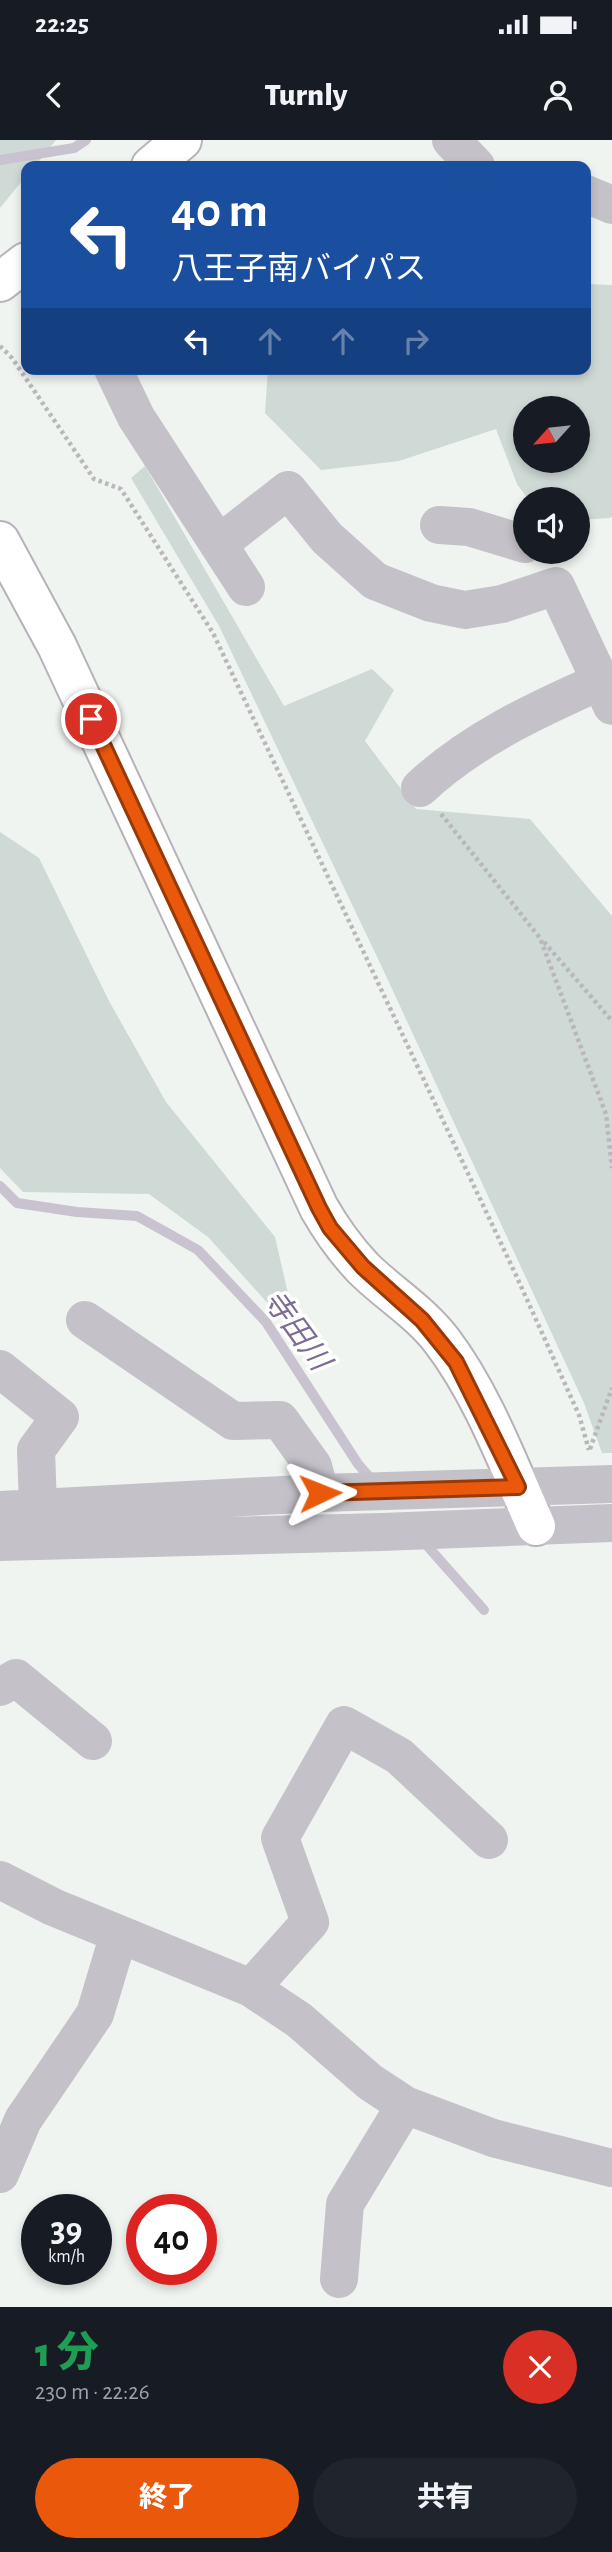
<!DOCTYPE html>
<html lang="ja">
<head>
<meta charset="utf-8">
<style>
  body { margin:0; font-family:"Alegreya Sans","Noto Sans JP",sans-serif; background:#20242c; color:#f1f3f6; height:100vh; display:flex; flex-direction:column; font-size:26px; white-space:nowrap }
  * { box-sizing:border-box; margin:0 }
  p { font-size:23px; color:#9ea1a6 }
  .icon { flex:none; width:38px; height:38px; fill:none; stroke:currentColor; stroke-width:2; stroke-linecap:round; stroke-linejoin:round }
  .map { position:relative; height:2167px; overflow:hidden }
  .drawer { display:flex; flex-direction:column; background:#171b24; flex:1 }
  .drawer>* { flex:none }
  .top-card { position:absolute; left:21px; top:21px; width:570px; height:214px; border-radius:14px; box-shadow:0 4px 10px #0003; background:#1a4fa0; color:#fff; overflow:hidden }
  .needle { width:46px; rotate:243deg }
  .tools { position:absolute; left:513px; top:256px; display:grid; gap:14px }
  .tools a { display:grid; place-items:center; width:77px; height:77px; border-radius:50%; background:#171b24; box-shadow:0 4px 10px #0003; font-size:35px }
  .speed { position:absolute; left:21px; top:2054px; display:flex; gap:14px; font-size:35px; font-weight:700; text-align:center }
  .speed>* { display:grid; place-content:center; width:91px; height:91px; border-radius:50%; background:#171b24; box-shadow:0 4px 10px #0003; line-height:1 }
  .speed small { font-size:18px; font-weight:400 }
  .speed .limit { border:10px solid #d22; background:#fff; color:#111 }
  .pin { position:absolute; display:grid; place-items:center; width:60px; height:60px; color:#fff; margin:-30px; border:4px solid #fff; border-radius:50%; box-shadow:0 2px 7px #0007 }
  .me { position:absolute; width:77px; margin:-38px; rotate:88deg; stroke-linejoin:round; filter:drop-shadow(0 0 5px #0008) }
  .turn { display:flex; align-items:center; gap:24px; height:147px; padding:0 35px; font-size:32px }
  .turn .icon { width:91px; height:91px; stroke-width:2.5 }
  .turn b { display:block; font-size:49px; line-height:60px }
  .lanes { display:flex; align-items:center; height:66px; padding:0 35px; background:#0003; justify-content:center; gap:35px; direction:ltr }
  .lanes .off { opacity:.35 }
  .round { display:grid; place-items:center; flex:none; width:74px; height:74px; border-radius:37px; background:#20242c }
  .summary { display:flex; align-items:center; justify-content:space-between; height:119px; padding:0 35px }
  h1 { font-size:42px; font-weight:800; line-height:52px; color:#1e9e55 }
  .button { display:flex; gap:14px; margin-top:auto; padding:14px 35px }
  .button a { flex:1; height:80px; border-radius:42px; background:#ea580c; color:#fff; font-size:28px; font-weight:800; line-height:80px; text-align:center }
  .button a+a { background:#20242c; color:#f1f3f6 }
  .status { display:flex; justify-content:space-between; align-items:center; height:49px; padding:0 35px; background:#171b24; direction:ltr }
  .status svg { height:19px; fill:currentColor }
  header { display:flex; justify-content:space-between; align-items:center; height:91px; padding:0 35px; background:#171b24; font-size:32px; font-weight:800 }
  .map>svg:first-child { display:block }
</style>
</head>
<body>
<div class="status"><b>22:25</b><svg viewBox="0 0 49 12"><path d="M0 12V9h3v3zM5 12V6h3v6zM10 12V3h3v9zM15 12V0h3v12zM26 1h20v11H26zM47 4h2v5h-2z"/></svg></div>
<header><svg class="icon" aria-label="back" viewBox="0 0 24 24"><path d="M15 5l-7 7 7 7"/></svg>Turnly<svg class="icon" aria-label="person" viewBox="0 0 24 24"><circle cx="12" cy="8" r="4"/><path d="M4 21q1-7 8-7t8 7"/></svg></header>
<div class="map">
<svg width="612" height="2167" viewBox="0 0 612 2167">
  <rect width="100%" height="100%" fill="#f0f4f0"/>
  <path fill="#cfd9d6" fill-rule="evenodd" d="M0 0H56L35 26H26V36L0 68Z
    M586 144 612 145V377L609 378 578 380V359H528L517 344 496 289 399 321 321 330 265 273 268 229H586ZM525 268H578V320H525Z
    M145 326 284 566 372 529 394 550 365 601 416 669 530 679 612 776V1313H602L584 1263 380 823 219 486 131 338Z
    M0 692 39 718 109 861 166 962 275 1097 298 1197 208 1097 149 1054 23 1052 0 1028Z"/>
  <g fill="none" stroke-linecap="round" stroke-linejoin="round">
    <path stroke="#c8c3cf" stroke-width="10" d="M0 20 74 8 86 0
      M0 1046 17 1063 77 1072 137 1076 198 1110 266 1182 358 1324 372 1340
      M422 1400 484 1470"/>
    <defs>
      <path id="major" d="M151 26 182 0
        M0 142 26 122"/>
      <path id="highway" d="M0 401 57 506 319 1068C331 1089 346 1110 363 1128 388 1153 420 1172 442 1201 483 1255 508 1324 536 1386"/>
    </defs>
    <use href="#major" stroke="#b8b4bb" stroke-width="42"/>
    <use href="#highway" stroke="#b6b2b8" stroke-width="42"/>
    <path stroke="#bab7bc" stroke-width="4.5" stroke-dasharray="3.5 3.5" stroke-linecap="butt" d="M0 206 12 218 94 339 121 349 213 493 515 1133 579 1275 589 1310
      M441 674 540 798 606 974 612 1028
      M544 802 612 881
      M590 1309 612 1248"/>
    <path stroke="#c5c1c8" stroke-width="38" d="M451 0 476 26
      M586 54 612 65
      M113 229 136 277 246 447
      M439 385 469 387 525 404
      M220 403 288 350 327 398 375 441 431 463 465 470 502 464 556 446 612 566
      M420 648C471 600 536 570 599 542
      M85 1180 233 1281 280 1280 313 1326 320 1353
      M0 1229 60 1277 36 1310 39 1394
      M0 1370 320 1353 612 1344
      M0 1402 382 1392 612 1383
      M0 1547 16 1538 93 1601
      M0 1740 53 1767 251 1848 299 1880 370 1942 405 1965 493 1998 612 2028
      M251 1848 310 1782 280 1698 344 1585 399 1616 489 1700
      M0 2034 23 1980 95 1874 119 1794
      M339 2139 345 2064 405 1965"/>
    <use href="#major" stroke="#fff" stroke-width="38"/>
    <use href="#highway" stroke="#fff" stroke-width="38"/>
  </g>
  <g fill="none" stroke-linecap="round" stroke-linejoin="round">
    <defs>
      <path id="route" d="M91 579 319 1068 330 1088 363 1127 422 1180 456 1222 518 1347 320 1353"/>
    </defs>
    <use href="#route" stroke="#983908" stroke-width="18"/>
    <use href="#route" stroke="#ea580c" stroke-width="12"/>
  </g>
  <g text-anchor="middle" stroke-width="7" stroke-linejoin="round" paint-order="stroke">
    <g font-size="30" font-style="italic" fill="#7c6d92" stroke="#fff">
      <text transform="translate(297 1190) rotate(54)" y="10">寺田川</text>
    </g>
  </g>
</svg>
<div class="tools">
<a><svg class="needle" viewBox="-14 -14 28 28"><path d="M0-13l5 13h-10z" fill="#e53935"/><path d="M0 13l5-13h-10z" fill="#9ea1a6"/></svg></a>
<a><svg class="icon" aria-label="sound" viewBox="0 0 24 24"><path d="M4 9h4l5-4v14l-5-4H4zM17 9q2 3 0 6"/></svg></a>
</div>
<div class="speed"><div>39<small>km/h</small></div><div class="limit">40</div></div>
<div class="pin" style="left:91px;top:579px;background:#d93025"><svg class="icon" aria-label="arrive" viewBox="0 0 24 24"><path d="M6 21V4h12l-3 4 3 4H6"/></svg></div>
<svg class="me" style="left:320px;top:1353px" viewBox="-20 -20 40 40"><path d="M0-17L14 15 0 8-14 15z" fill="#ea580c" stroke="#fff" stroke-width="4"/></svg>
<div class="top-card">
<div class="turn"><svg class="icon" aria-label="left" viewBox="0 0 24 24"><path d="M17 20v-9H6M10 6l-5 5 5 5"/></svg><div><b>40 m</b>八王子南バイパス</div></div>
<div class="lanes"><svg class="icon" aria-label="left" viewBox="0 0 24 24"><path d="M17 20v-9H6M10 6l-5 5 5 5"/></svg><svg class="icon off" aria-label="ahead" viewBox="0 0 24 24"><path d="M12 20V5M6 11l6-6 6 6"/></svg><svg class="icon off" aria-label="ahead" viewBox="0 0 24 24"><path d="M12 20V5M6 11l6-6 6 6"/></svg><svg class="icon off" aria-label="right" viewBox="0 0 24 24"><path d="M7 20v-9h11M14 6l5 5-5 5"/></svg></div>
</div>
</div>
<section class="drawer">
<div class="summary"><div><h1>1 分</h1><p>230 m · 22:26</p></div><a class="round" style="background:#d93025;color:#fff"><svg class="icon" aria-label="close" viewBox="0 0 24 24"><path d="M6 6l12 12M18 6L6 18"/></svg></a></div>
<div class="button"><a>終了</a><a>共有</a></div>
</section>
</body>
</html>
